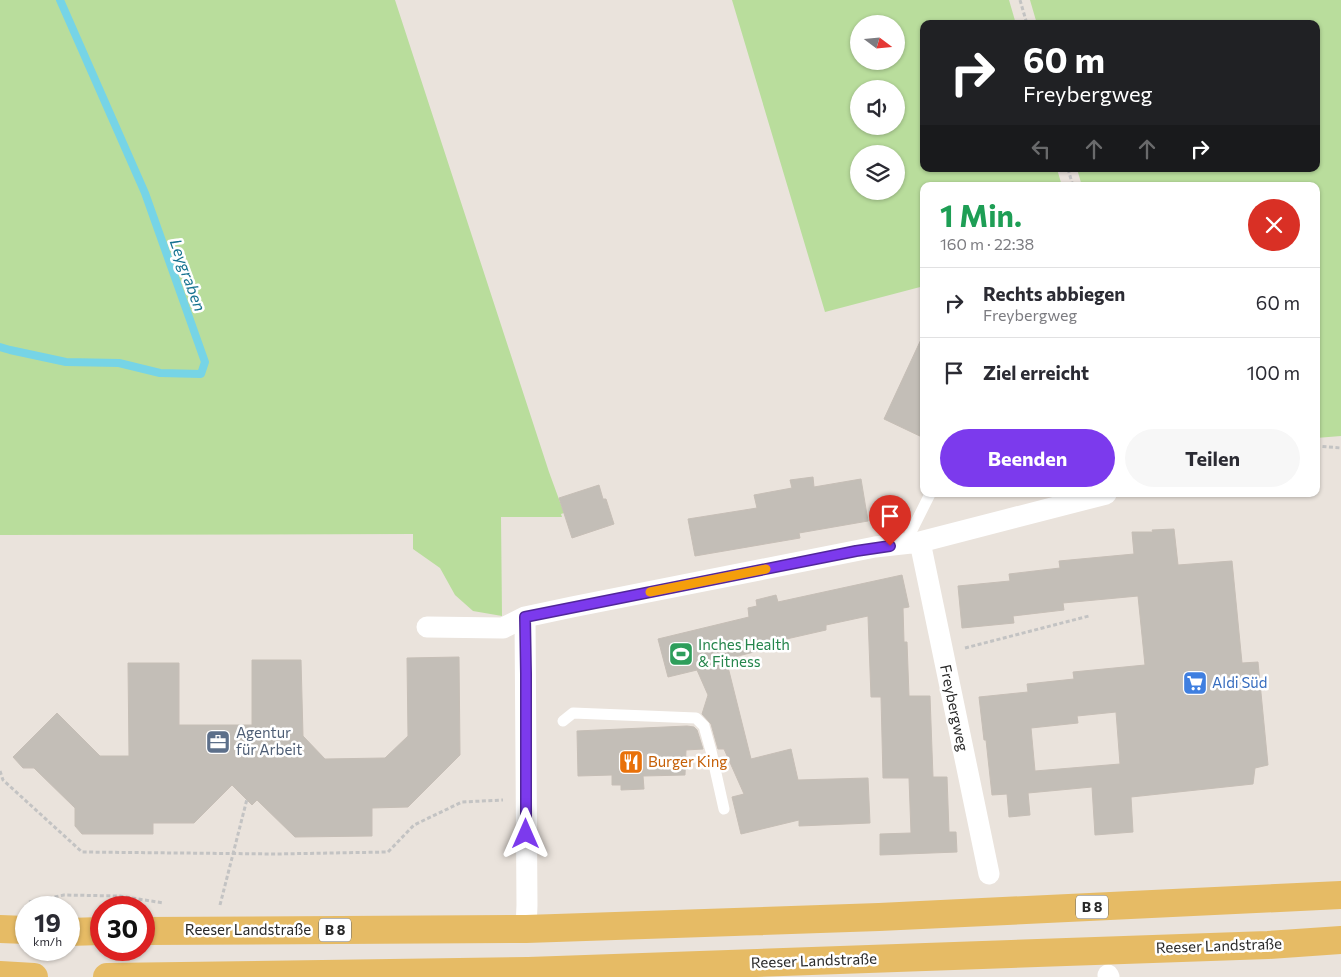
<!DOCTYPE html>
<html lang="de">
<head>
<meta charset="utf-8">
<style>
  body { margin:0; font-family:Commissioner,sans-serif; background:#f7f7f7; color:#2b2b33; height:100vh; display:flex; flex-direction:column; font-size:19px; white-space:nowrap }
  * { box-sizing:border-box; margin:0 }
  p { font-size:16px; color:#7c7c81 }
  .icon { flex:none; width:28px; height:28px; fill:none; stroke:currentColor; stroke-width:2; stroke-linecap:round; stroke-linejoin:round }
  .map { position:relative; flex:1; overflow:hidden }
  .side { position:absolute; left:920px; top:182px; width:400px; height:315px; display:flex; flex-direction:column; background:#fff; border-radius:10px; box-shadow:0 1px 4px #0004 }
  .side>* { flex:none }
  .guide { position:absolute; left:920px; top:20px; width:400px; height:152px; border-radius:10px; box-shadow:0 1px 4px #0004; background:#202124; color:#fff; overflow:hidden }
  .needle { width:32px; rotate:106deg }
  .buttons { position:absolute; left:850px; top:15px; display:grid; gap:10px }
  .buttons a { display:grid; place-items:center; width:55px; height:55px; border-radius:50%; background:#fff; box-shadow:0 1px 4px #0004; font-size:25px }
  .speed { position:absolute; left:15px; top:896px; display:flex; gap:10px; font-size:25px; font-weight:700; text-align:center }
  .speed>* { display:grid; place-content:center; width:65px; height:65px; border-radius:50%; background:#fff; box-shadow:0 1px 4px #0004; line-height:1 }
  .speed small { font-size:12px; font-weight:400 }
  .speed .limit { border:8px solid #d22; background:#fff; color:#111 }
  .pin { position:absolute; display:grid; place-items:center; width:42px; height:42px; color:#fff; margin:-51px -21px; border-radius:50% 50% 50% 0; rotate:-45deg; box-shadow:0 0 5px #0007 }
  .pin .icon { rotate:45deg }
  .me { position:absolute; width:55px; margin:-28px; rotate:0deg; stroke-linejoin:round; filter:drop-shadow(0 0 4px #0008) }
  .turn { display:flex; align-items:center; gap:18px; height:105px; padding:0 20px; font-size:22px }
  .turn .icon { width:65px; height:65px; stroke-width:2.5 }
  .turn b { display:block; font-size:35px; line-height:42px }
  .lanes { display:flex; align-items:center; height:48px; padding:0 20px; background:#0003; justify-content:center; gap:25px; direction:ltr }
  .lanes .off { opacity:.35 }
  .round { display:grid; place-items:center; flex:none; width:52px; height:52px; border-radius:26px; background:#f7f7f7 }
  .headline { display:flex; align-items:center; justify-content:space-between; height:85px; padding:0 20px }
  h1 { font-size:30px; font-weight:700; line-height:38px; color:#1e9e55 }
  .button { display:flex; gap:10px; margin-top:auto; padding:10px 20px }
  .button a { flex:1; height:58px; border-radius:30px; background:#7c3aed; color:#fff; font-size:20px; font-weight:700; line-height:58px; text-align:center }
  .button a+a { background:#f7f7f7; color:#2b2b33 }
  ul { padding:0; list-style:none }
  li { display:flex; align-items:center; gap:15px; height:70px; padding:0 20px; border-top:1px solid #e1e1e2 }
  li div { flex:1 }
  li b { display:block; font-size:19px }
  li em { font-style:normal }
  .map>svg:first-child { display:block }
</style>
</head>
<body>
<div class="map">
<svg width="1341" height="977" viewBox="0 0 1341 977">
  <rect width="100%" height="100%" fill="#eae3dc"/>
  <path fill="#b9dd9c" fill-rule="evenodd" d="M0 0H395L549 472 564 513 561 514 562 517H501L502 616 473 611 455 595 440 568 413 549V534L0 535Z
    M732 0H1009L1016 24H924V169H1057L1062 186H924V286L825 312ZM859 24H896V61H859ZM859 89H896V126H859ZM859 154H896V191H859Z
    M1030 0H1341V436L1316 438V186H1082L1077 169H1316V24H1037Z"/>
  <g fill="none" stroke-linecap="round" stroke-linejoin="round">
    <path stroke="#76d4e6" stroke-width="8" d="M0 347 10 350 66 362 119 363 160 373 201 374 205 362 145 193 60 0"/>
  </g>
  <path fill="#c3beb7" stroke="#c6beb6" fill-rule="evenodd" d="M924 333V438L884 419Z
    M813 477 814 487 861 479 868 521 799 533 800 538 695 556 688 519 757 508 754 495 792 488 790 480Z
    M599 485 603 499H606L614 524 572 538 559 498Z
    M1174 529 1178 565 1232 561 1242 663 1258 662 1268 765 1255 768 1253 784 1131 797 1133 832 1095 835 1092 787 1028 793 1030 815 1009 817 1007 794 992 795 986 740H984L979 697 1028 692 1027 684 1074 679 1073 672 1145 665 1138 596 1063 603 1064 610 1013 616 1014 623 962 628 958 586 1010 581 1009 574 1060 568 1059 561 1134 554 1132 532H1153L1152 530ZM1116 712 1120 764 1035 771 1031 728 1078 723 1077 716Z
    M902 575 909 607 903 608 904 642H907L909 696H930L933 777H947L949 832H956L957 852 880 855V834L911 833 909 778H883L881 697H871L868 616 826 625V630L782 640 783 642 757 647 758 651 726 659 751 759 791 749 798 780 868 778 870 823 799 826V820L741 834 732 797 744 794 724 749H718L711 724 702 714 708 695 697 670 668 677 658 639 749 617 748 608 757 606 756 600 776 595 778 602Z
    M459 657 460 755 408 807 372 808V836L295 837 257 800 252 805 232 785 194 823H153V834H82L75 826V808L34 768H23L13 757 57 713 100 756H129L128 663H179V725H252V660H301L303 736 325 759 385 758 408 736 407 658Z
    M687 726 694 727 697 730 703 749 686 750 685 775 643 776 644 789 621 790V785H612V775L578 776 577 731Z"/>
  <g fill="none" stroke-linecap="round" stroke-linejoin="round">
    <path stroke="#c3c3c3" stroke-width="3" stroke-dasharray="4 2.5" stroke-linecap="butt" d="M1020 0 1027 24
      M1068 169 1073 186
      M1316 446 1341 448
      M965 648 1089 616
      M0 771 3 780 82 852 276 854 388 852 414 825 462 802 503 800
      M29 902 64 895 119 896 164 903
      M220 905 247 799"/>
    <path stroke="#fff" stroke-width="11" d="M905 544 930 494
      M563 721 573 713 696 718 704 726 711 751 724 809"/>
    <path stroke="#fff" stroke-width="21" d="M920 542 989 874
      M525 617 527 905 526 929
      M427 627 503 628 525 617 572 607 875 547 920 542 1106 494
      M1108 975 1109 977"/>
    <path stroke="#e6bb65" stroke-width="28" d="M0 929 26 930
      M144 931 526 929 879 917 1341 895
      M69 932 101 931
      M0 975 34 977
      M107 977 528 971 1268 945 1341 940"/>
  </g>
  <g fill="none" stroke-linecap="round" stroke-linejoin="round">
    <defs>
      <path id="route" d="M526 834V674L525 617 856 551 890 546"/>
    </defs>
    <use href="#route" stroke="#51269a" stroke-width="12"/>
    <use href="#route" stroke="#7c3aed" stroke-width="9"/>
    <path stroke="#f59e0b" stroke-width="9" d="M650 592 766 569"/>
  </g>
  <defs>
    <symbol id="stadium-square" viewBox="-11 -11 22 22"><rect x="-9" y="-9" width="18" height="18" rx="4" fill="#2e9e5b" stroke="#fff"/><path d="M0-5a6.5 5 0 1 0 0 10a6.5 5 0 1 0 0-10ZM-3.5-1.8h7v3.6h-7Z" fill="#fff"/></symbol>
    <symbol id="supermarket-square" viewBox="-11 -11 22 22"><rect x="-9" y="-9" width="18" height="18" rx="4" fill="#3f7fe0" stroke="#fff"/><path d="M-6-5.5h2.5l.6 2H6L4.5 2H-2.5L-4.4-4H-6ZM-1.5 3.2a1.3 1.3 0 1 0 .1 0ZM3 3.2a1.3 1.3 0 1 0 .1 0Z" fill="#fff"/></symbol>
    <symbol id="office-square" viewBox="-11 -11 22 22"><rect x="-9" y="-9" width="18" height="18" rx="4" fill="#5c6f8a" stroke="#fff"/><path d="M-6-3h4V-5.5h4V-3h4V5H-6ZM-1-4.5V-3h2v-1.5ZM-6 0V1H6V0Z" fill="#fff"/></symbol>
    <symbol id="restaurant-square" viewBox="-11 -11 22 22"><rect x="-9" y="-9" width="18" height="18" rx="4" fill="#e8710a" stroke="#fff"/><path d="M-5-6h1v4h1v-4h1v4h1v-4h1v5L-1.5 .5V6h-2V.5L-5-1ZM5-6V6H3V1.5H1.5Q1.5-4 5-6Z" fill="#fff"/></symbol>
  </defs>
  <g fill-rule="evenodd">
    <use href="#stadium-square" x="667" y="640" width="28" height="28"/>
    <use href="#supermarket-square" x="1181" y="669" width="28" height="28"/>
    <use href="#office-square" x="204" y="728" width="28" height="28"/>
    <use href="#restaurant-square" x="617" y="748" width="28" height="28"/>
  </g>
  <g text-anchor="middle" stroke-width="5" stroke-linejoin="round" paint-order="stroke">
    <g fill="#fff" stroke="#696969" stroke-width="1">
      <rect x="1076" y="895.5" width="32" height="23" rx="4"/>
      <rect x="319" y="918.5" width="32" height="23" rx="4"/>
    </g>
    <g font-size="14" font-weight="bold" fill="#292929">
      <text x="1092" y="912">B 8</text>
      <text x="335" y="935">B 8</text>
    </g>
    <g font-size="15" fill="#27864d" stroke="#fff" text-anchor="start">
      <text x="698" y="650">Inches Health<tspan x="698" dy="17">&amp; Fitness</tspan></text>
    </g>
    <g font-size="15" fill="#366cbe" stroke="#fff" text-anchor="start">
      <text x="1212" y="688">Aldi Süd</text>
    </g>
    <g font-size="15" fill="#292929" stroke="#fff">
      <text transform="translate(954 708) rotate(78)" y="5">Freybergweg</text>
      <text x="248" y="935">Reeser Landstraße</text>
      <text transform="translate(1219 946) rotate(-2)" y="5">Reeser Landstraße</text>
      <text transform="translate(814 961) rotate(-2)" y="5">Reeser Landstraße</text>
    </g>
    <g font-size="15" fill="#4e5e75" stroke="#fff" text-anchor="start">
      <text x="236" y="738">Agentur<tspan x="236" dy="17">für Arbeit</tspan></text>
    </g>
    <g font-size="15" fill="#c56008" stroke="#fff" text-anchor="start">
      <text x="648" y="767">Burger King</text>
    </g>
    <g font-size="16" font-style="italic" fill="#167390" stroke="#fff">
      <text transform="translate(188 275) rotate(70)" y="6">Leygraben</text>
    </g>
  </g>
</svg>
<div class="buttons">
<a><svg class="needle" viewBox="-14 -14 28 28"><path d="M0-13l5 13h-10z" fill="#e53935"/><path d="M0 13l5-13h-10z" fill="#7c7c81"/></svg></a>
<a><svg class="icon" aria-label="sound" viewBox="0 0 24 24"><path d="M4 9h4l5-4v14l-5-4H4zM17 9q2 3 0 6"/></svg></a>
<a><svg class="icon" aria-label="layers" viewBox="0 0 24 24"><path d="M12 4l9 5-9 5-9-5zM3 14l9 5 9-5"/></svg></a>
</div>
<div class="speed"><div>19<small>km/h</small></div><div class="limit">30</div></div>
<div class="pin" style="left:890px;top:546px;background:#d93025"><svg class="icon" aria-label="arrive" viewBox="0 0 24 24"><path d="M6 21V4h12l-3 4 3 4H6"/></svg></div>
<svg class="me" style="left:526px;top:834px" viewBox="-20 -20 40 40"><path d="M0-17L14 15 0 8-14 15z" fill="#7c3aed" stroke="#fff" stroke-width="4"/></svg>
<div class="guide">
<div class="turn"><svg class="icon" aria-label="right" viewBox="0 0 24 24"><path d="M7 20v-9h11M14 6l5 5-5 5"/></svg><div><b>60 m</b>Freybergweg</div></div>
<div class="lanes"><svg class="icon off" aria-label="left" viewBox="0 0 24 24"><path d="M17 20v-9H6M10 6l-5 5 5 5"/></svg><svg class="icon off" aria-label="ahead" viewBox="0 0 24 24"><path d="M12 20V5M6 11l6-6 6 6"/></svg><svg class="icon off" aria-label="ahead" viewBox="0 0 24 24"><path d="M12 20V5M6 11l6-6 6 6"/></svg><svg class="icon" aria-label="right" viewBox="0 0 24 24"><path d="M7 20v-9h11M14 6l5 5-5 5"/></svg></div>
</div>
<section class="side">
<div class="headline"><div><h1>1 Min.</h1><p>160 m · 22:38</p></div><a class="round" style="background:#d93025;color:#fff"><svg class="icon" aria-label="close" viewBox="0 0 24 24"><path d="M6 6l12 12M18 6L6 18"/></svg></a></div>
<ul>
<li><svg class="icon" aria-label="right" viewBox="0 0 24 24"><path d="M7 20v-9h11M14 6l5 5-5 5"/></svg><div><b>Rechts abbiegen</b><p>Freybergweg</p></div><em>60 m</em></li>
<li><svg class="icon" aria-label="arrive" viewBox="0 0 24 24"><path d="M6 21V4h12l-3 4 3 4H6"/></svg><div><b>Ziel erreicht</b></div><em>100 m</em></li>
</ul>
<div class="button"><a>Beenden</a><a>Teilen</a></div>
</section>
</div>
</body>
</html>
